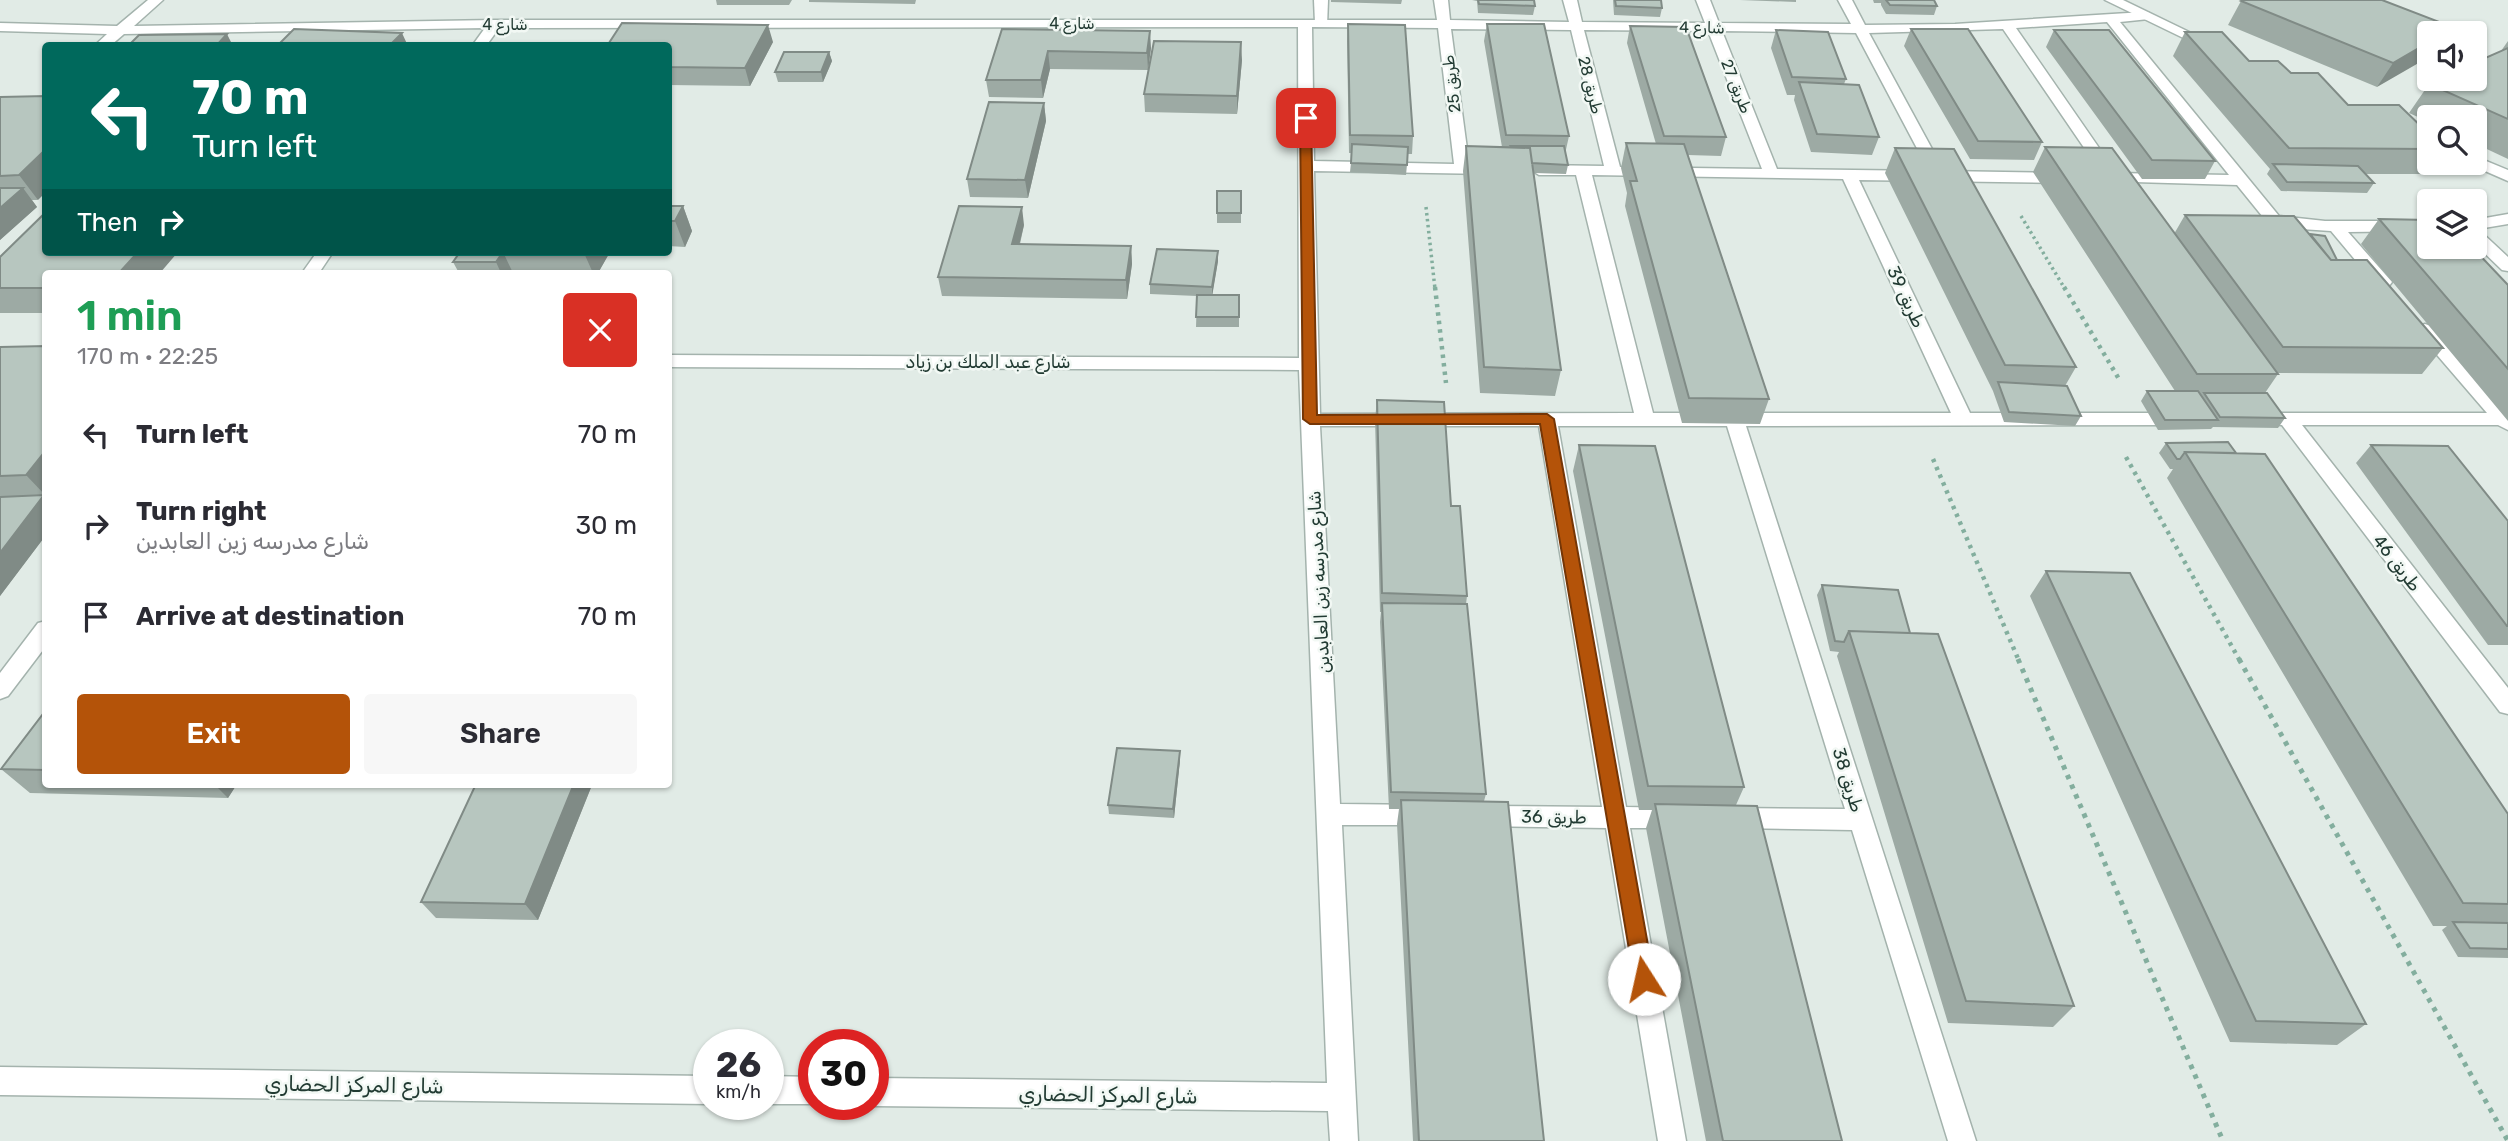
<!DOCTYPE html>
<html lang="en">
<head>
<meta charset="utf-8">
<style>
  body { margin:0; font-family:Rubik,Vazirmatn,sans-serif; background:#f7f7f7; color:#2b2b33; height:100vh; display:flex; flex-direction:column; font-size:26px; white-space:nowrap }
  * { box-sizing:border-box; margin:0 }
  p { font-size:23px; color:#7c7c81 }
  .icon { flex:none; width:38px; height:38px; fill:none; stroke:currentColor; stroke-width:2; stroke-linecap:round; stroke-linejoin:round }
  .map { position:relative; flex:1; overflow:hidden }
  .side { position:absolute; left:42px; top:270px; width:630px; height:518px; display:flex; flex-direction:column; background:#fff; border-radius:7px; box-shadow:0 2px 5px #0004 }
  .side>* { flex:none }
  .top-card { position:absolute; left:42px; top:42px; width:630px; height:214px; border-radius:7px; box-shadow:0 2px 5px #0004; background:#00695c; color:#fff; overflow:hidden }
  .controls { position:absolute; left:2417px; top:21px; display:grid; gap:14px }
  .controls a { display:grid; place-items:center; width:70px; height:70px; border-radius:7px; background:#fff; box-shadow:0 2px 5px #0004; font-size:35px }
  .speed { position:absolute; left:693px; top:1029px; display:flex; gap:14px; font-size:35px; font-weight:700; text-align:center }
  .speed>* { display:grid; place-content:center; width:91px; height:91px; border-radius:50%; background:#fff; box-shadow:0 2px 5px #0004; line-height:1 }
  .speed small { font-size:18px; font-weight:400 }
  .speed .limit { border:10px solid #d22; background:#fff; color:#111 }
  .pin { position:absolute; display:grid; place-items:center; width:60px; height:60px; color:#fff; margin:-30px; border-radius:14px; box-shadow:0 4px 10px #0006 }
  .me { position:absolute; width:77px; margin:-38px; rotate:350deg; stroke-linejoin:round; filter:drop-shadow(0 0 5px #0008) }
  .turn { display:flex; align-items:center; gap:24px; height:147px; padding:0 35px; font-size:32px }
  .turn .icon { width:91px; height:91px; stroke-width:2.5 }
  .turn b { display:block; font-size:49px; line-height:60px }
  .then { display:flex; align-items:center; height:66px; padding:0 35px; background:#0003; gap:14px; font-size:26px }
  .round { display:grid; place-items:center; flex:none; width:74px; height:74px; border-radius:7px; background:#f7f7f7 }
  .headline { display:flex; align-items:center; justify-content:space-between; height:119px; padding:0 35px }
  h1 { font-size:42px; font-weight:600; line-height:52px; color:#1e9e55 }
  .button { display:flex; gap:14px; margin-top:auto; padding:14px 35px }
  .button a { flex:1; height:80px; border-radius:7px; background:#b45309; color:#fff; font-size:28px; font-weight:600; line-height:80px; text-align:center }
  .button a+a { background:#f7f7f7; color:#2b2b33 }
  ul { padding:0; list-style:none }
  li { display:flex; align-items:center; gap:21px; height:91px; padding:0 35px }
  li div { flex:1 }
  li b { display:block; font-size:26px }
  li em { font-style:normal }
  .map>svg:first-child { display:block }
</style>
</head>
<body>
<div class="map">
<svg width="2508" height="1141" viewBox="0 0 2508 1141">
  <rect width="100%" height="100%" fill="#e1ebe6"/>
  <g fill="none" stroke-linecap="round" stroke-linejoin="round">
    <defs>
      <path id="service" d="M1314 0H1328L1327 26H1317L1315 23Z"/>
      <path id="minor" d="M148 0H163L134 26 495 20H1437L1434 0H1448L1450 20 1569 22 1563 0H1577L1582 22 1705 23 1696 0H1710L1719 23 1851 24 1838 0H1852L1865 25 1955 24 2144 12 2149 13V19L2120 22 2279 216 2325 221H2429V231L2348 232 2392 282 2389 286H2377L2331 231 2286 228 2267 222 2237 185 2100 181 2098 178 2102 174 2003 29 1869 33 1944 171 2063 173 2071 178 2063 183 1859 180 1970 413H2179L2186 415 2188 419 2186 423 2179 425 1746 426 1976 1141H1948L1852 830 1733 828 1724 825 1721 818 1724 811 1733 808 1845 809 1727 426H1558L1626 807 1676 808 1685 811 1688 818 1685 825 1676 828H1630L1686 1141H1658L1606 828 1481 826 1472 823 1469 816 1472 809 1481 806 1602 807 1539 426H1320L1340 804 1428 805 1437 808 1440 815 1437 822 1428 825H1342L1358 1141H1330L1328 1111 873 1106 869 1104H873V1078L1327 1083 1299 370 668 367V355L1299 358 1298 27 499 28 486 46H472L485 28 124 34 110 46H94L107 34 0 31V23L117 26ZM2107 22 2229 175 2113 173 2115 171 2016 28ZM1312 27 1438 28 1454 164 1314 161ZM1451 29 1571 30 1604 166 1539 165 1531 170 1539 175H1576L1634 413 1320 414 1314 171 1489 174 1497 169 1489 164H1469ZM1584 30 1708 31 1762 169 1620 167ZM1722 31 1856 33 1929 171 1777 169ZM1592 175 1843 179 1951 413H1653Z
        M2508 214V224L2478 229 2508 257V271L2502 270 2474 243V220Z
        M317 252H333L319 273H302Z
        M2425 324 2431 326 2508 413V430L2498 425H2302L2508 688V714L2500 712 2282 425 2249 423 2247 419 2249 415 2256 413H2487L2419 334 2416 330 2419 326Z
        M46 621V646L8 696 0 699V673L38 623Z
        M0 1067 709 1076V1104L0 1095Z
        M768 1076 814 1077 816 1104H768Z"/>
      <path id="tertiary" d="M2105 0H2123L2216 45 2209 49 2204 48Z
        M2474 156 2508 170V181L2469 164 2474 163Z"/>
    </defs>
    <use href="#service" stroke="#a4b3ad" stroke-width="3"/>
    <use href="#minor" stroke="#a4b3ad" stroke-width="3"/>
    <use href="#tertiary" stroke="#a4b3ad" stroke-width="3"/>
    <path stroke="#83ae9e" stroke-width="3.5" stroke-dasharray="2.5 3.5" stroke-linecap="butt" d="M1426 207 1435 289
      M2021 216 2065 289"/>
    <path stroke="#83ae9e" stroke-width="4.5" stroke-dasharray="3.5 5" stroke-linecap="butt" d="M1435 287 1446 383
      M2064 287 2119 379
      M2126 457 2240 661
      M1933 459 2019 661"/>
    <path stroke="#83ae9e" stroke-width="5" stroke-dasharray="4.5 6" stroke-linecap="butt" d="M2018 659 2223 1141
      M2239 659 2508 1141"/>
    <use href="#service" fill="#fff" fill-rule="evenodd"/>
    <use href="#minor" fill="#fff" fill-rule="evenodd"/>
    <use href="#tertiary" fill="#fff" fill-rule="evenodd"/>
  </g>
  <path fill="#9daaa4" d="M716 0H792L789 5H717Z
    M809 0H916L915 4 809 2Z
    M1331 0H1402L1401 4 1331 2Z
    M1472 0H1534L1535 6 1533 15 1478 13 1477 1Z
    M1613 0H1661L1662 8 1660 17 1614 15Z
    M1740 0H1796V2Z
    M1873 0H1934L1937 6 1934 15 1886 14 1881 5V3H1874Z
    M2241 1 2455 28 2451 33H2429L2377 87 2228 25Z
    M1348 24 1413 136 1412 154H1408L1406 175 1350 172 1352 153H1349L1347 41Z
    M1487 24 1569 136 1565 154 1568 165 1566 174 1534 173 1561 370 1555 396 1480 393 1463 171 1466 146 1502 147 1484 41Z
    M1630 26 1726 137 1721 156 1688 155 1769 399 1760 424 1682 423 1625 206 1627 193 1621 168 1626 143 1656 144 1627 43Z
    M1002 29 1151 48 1148 70 1050 69 1043 98 989 97 986 80Z
    M1911 29 2042 142 2034 160 1970 159 1904 46Z
    M1776 30 1846 79 1844 84 1879 137 1872 155 1811 152 1794 100 1795 95H1787L1771 48Z
    M2054 30 2215 161 2205 179H2142L2046 47Z
    M2185 32 2249 61 2291 73 2348 105 2429 134V163H2435L2427 174H2365L2374 183 2367 193 2281 191 2267 174 2270 169 2173 56Z
    M2508 41V159L2474 143V117H2429V122L2409 113 2429 84 2501 51Z
    M773 42 750 86 668 85V46Z
    M829 52 832 61 823 82H778L775 72Z
    M1242 60 1237 114 1145 112 1144 94Z
    M0 97 38 200H32L37 207 0 240Z
    M1044 103 1046 121 1028 198 970 197 967 179Z
    M2045 147 2174 234 2185 215 2310 234 2337 260 2443 348 2422 374 2276 373 2278 374 2265 393 2285 418 2278 428 2213 427 2211 429 2158 430 2141 401 2147 391H2175L2033 172Z
    M1895 148 2076 367 2065 386 2081 416 2075 426 2004 422 1993 391 1885 173Z
    M1217 191H1241V223H1217Z
    M668 206H683L692 231 685 247 668 246Z
    M2379 219 2508 285V421L2361 244Z
    M1024 225 1020 244 1131 246 1132 264 1127 299 942 296 938 277Z
    M460 252H610L598 273H459L453 262Z
    M1218 261 1212 295H1239V327H1196L1197 296 1150 294V284Z
    M46 273V313H0V288Z
    M46 346V535L0 596V347Z
    M1377 400 1451 506 1467 596 1466 604 1486 794 1484 801 1544 1141H1413L1397 824 1399 809H1389L1380 622 1381 612H1380L1375 419Z
    M2228 442 2508 814V958L2458 957 2442 930 2447 926H2433L2167 478 2173 469H2170L2159 453 2166 443Z
    M1579 445 1744 787 1736 805 1842 1141H1706L1646 828 1652 810H1639L1573 471Z
    M2371 445 2508 521V645H2488L2356 463Z
    M2046 571 2366 1024 2337 1045 2230 1042 2030 596Z
    M1822 585 1910 633 2074 1006 2053 1027 1948 1023 1837 656 1839 652 1830 651 1817 595Z
    M46 710V784H237L228 798 30 793 1 769Z
    M1180 760 1174 818 1109 814 1108 805Z
    M592 785 538 920 436 918 421 902Z"/>
  <path fill="#808b86" d="M768 25 773 42 750 86 745 68Z
    M1150 31 1151 48 1148 70 1147 53Z
    M402 33 408 46H389Z
    M227 34 233 46H216Z
    M1241 42 1242 60 1237 114V96Z
    M2429 42V57L2377 87 2393 63Z
    M1048 51 1050 69 1043 98 1041 80Z
    M829 52 832 61 823 82 821 72Z
    M1044 103 1046 121 1028 198 1025 180Z
    M46 149V192L38 200 19 175Z
    M23 188 37 207 0 240V208Z
    M683 206 692 231 685 247 675 221Z
    M1022 207 1024 225 1015 262 1012 244Z
    M1131 246 1132 264 1127 299 1126 280Z
    M1218 251V261L1212 297V287Z
    M138 252H178L160 273H119Z
    M503 252 513 273H501L496 262Z
    M585 252H610L598 273H593L584 253Z
    M46 450V496L26 475Z
    M44 495 46 497V535L0 596V553Z
    M1180 751V760L1174 818 1173 809Z
    M214 784H237L228 798Z
    M574 784 592 785 538 920 525 904Z"/>
  <path fill="#b7c6bf" stroke="#808b86" stroke-width="2" d="M1478 0H1534L1535 6 1479 4Z
    M1615 0H1661L1662 8 1616 6Z
    M1886 0H1934L1937 6 1890 5Z
    M2243 0H2382L2455 28 2445 33H2429V42L2393 63 2241 1Z
    M622 23 768 25 745 68 668 67V46H607Z
    M1348 24 1405 25 1413 136 1350 135Z
    M1487 24H1544L1569 136 1506 135Z
    M1630 26 1686 27 1726 137 1664 136Z
    M294 29 402 33 389 46H277Z
    M1002 29 1150 31 1147 53 1048 51 1041 80H986Z
    M1911 29H1968L2042 142 1978 141Z
    M1776 30 1828 32 1846 79 1792 77Z
    M2054 30H2109L2215 161 2152 160Z
    M2185 32H2222L2249 61H2278L2291 73H2318L2348 105H2399L2429 134V149L2289 148Z
    M227 34 216 46H128L139 35Z
    M1154 41 1241 42 1237 96 1144 94Z
    M2508 48V119L2429 84 2440 79H2474V63Z
    M784 52H829L821 72H775Z
    M1799 82 1859 85 1879 137 1817 134Z
    M46 96V149L19 175 0 176V97Z
    M989 102 1044 103 1025 180 967 179Z
    M1626 143 1684 144 1769 399 1689 398 1630 181H1637Z
    M1352 144 1408 147 1407 165 1351 163Z
    M1466 146 1530 148 1561 370 1484 367Z
    M1511 146H1564L1568 165 1532 163 1530 148 1512 147Z
    M2045 147 2112 148 2278 374H2197Z
    M1895 148 1954 149 2076 367 2005 365Z
    M2273 164 2358 166 2374 183 2287 182Z
    M0 188H23L0 208Z
    M1217 191H1241V213H1217Z
    M668 206H683L675 221H668Z
    M959 206 1022 207 1012 244 1131 246 1126 280 938 277Z
    M46 212V252H138L119 273H46V288H0V257Z
    M2185 215 2294 216 2331 260H2367L2443 348 2283 347Z
    M2379 219 2429 220V247H2472L2508 285V369Z
    M2310 234 2325 236 2337 260H2331Z
    M1157 249 1218 251 1212 287 1150 284Z
    M460 252H503L496 262H453Z
    M507 252H585L584 253Z
    M1197 295H1239V317H1196Z
    M46 346V450L26 475 0 476V347Z
    M1998 382 2067 386 2081 416 2009 412Z
    M2147 391H2198L2218 420H2165Z
    M2204 393H2267L2285 418 2220 417Z
    M1377 400 1444 402 1451 506H1460L1467 596 1382 593Z
    M2228 442 2236 453 2185 452 2180 459H2177L2166 443Z
    M1579 445 1655 446 1744 787 1648 786Z
    M2371 445 2448 446 2508 521V626H2507Z
    M2185 452 2265 454 2508 814V904L2463 903Z
    M44 495 0 553V497Z
    M2046 571 2130 573 2366 1024 2256 1021Z
    M1822 585 1898 590 1910 633 1849 631 1844 642 1835 641Z
    M1382 603 1467 604 1486 794 1391 792Z
    M1849 631 1938 634 2074 1006 1966 1001Z
    M46 710V770L1 769Z
    M1117 748 1180 751 1173 809 1108 805Z
    M476 784H574L525 904 421 902Z
    M1401 800 1508 802 1544 1141H1419Z
    M1655 804 1757 806 1842 1141H1723Z
    M2453 922 2508 923V949L2470 948Z"/>
  <path fill="#b45309" stroke="#753606" stroke-width="2" d="M1306 115 1311 118 1317 415 1547 414 1554 419 1654 979 1651 986 1644 989 1637 986 1634 979 1540 424H1310L1303 419 1300 118Z"/>
  <g text-anchor="middle" stroke-width="5" stroke-linejoin="round" paint-order="stroke">
    <g font-size="16" fill="#223b33" stroke="#f2f8f4">
      <text x="1072" y="29">شارع 4</text>
      <text x="505" y="30">شارع 4</text>
      <text transform="translate(1702 27) rotate(1)" y="6">شارع 4</text>
      <text transform="translate(1451 84) rotate(-97)" y="6">طريق 25</text>
      <text transform="translate(1591 85) rotate(76)" y="6">طريق 28</text>
      <text transform="translate(1737 86) rotate(68)" y="6">طريق 27</text>
    </g>
    <g font-size="18" fill="#223b33" stroke="#f2f8f4">
      <text transform="translate(1906 297) rotate(65)" y="6">طريق 39</text>
      <text x="988" y="368">شارع عبد الملك بن زياد</text>
      <text transform="translate(2397 563) rotate(52)" y="6">طريق 46</text>
      <text transform="translate(1319 582) rotate(-93)" y="6">شارع مدرسه زين العابدين</text>
      <text transform="translate(1848 780) rotate(73)" y="6">طريق 38</text>
      <text transform="translate(1554 817) rotate(1)" y="6">طريق 36</text>
    </g>
    <g font-size="21" fill="#223b33" stroke="#f2f8f4">
      <text transform="translate(354 1085) rotate(1)" y="7">شارع المركز الحضاري</text>
      <text transform="translate(1108 1095) rotate(1)" y="7">شارع المركز الحضاري</text>
    </g>
  </g>
</svg>
<div class="controls">
<a><svg class="icon" aria-label="sound" viewBox="0 0 24 24"><path d="M4 9h4l5-4v14l-5-4H4zM17 9q2 3 0 6"/></svg></a>
<a><svg class="icon" aria-label="search" viewBox="0 0 24 24"><circle cx="10" cy="10" r="6"/><path d="M15 15l6 6"/></svg></a>
<a><svg class="icon" aria-label="layers" viewBox="0 0 24 24"><path d="M12 4l9 5-9 5-9-5zM3 14l9 5 9-5"/></svg></a>
</div>
<div class="speed"><div>26<small>km/h</small></div><div class="limit">30</div></div>
<div class="pin" style="left:1306px;top:118px;background:#d93025"><svg class="icon" aria-label="arrive" viewBox="0 0 24 24"><path d="M6 21V4h12l-3 4 3 4H6"/></svg></div>
<svg class="me" style="left:1644px;top:979px" viewBox="-20 -20 40 40"><circle r="19" fill="#fff"/><path d="M0-13L10 11 0 6-10 11z" fill="#b45309"/></svg>
<div class="top-card">
<div class="turn"><svg class="icon" aria-label="left" viewBox="0 0 24 24"><path d="M17 20v-9H6M10 6l-5 5 5 5"/></svg><div><b>70 m</b>Turn left</div></div>
<div class="then">Then<svg class="icon" aria-label="right" viewBox="0 0 24 24"><path d="M7 20v-9h11M14 6l5 5-5 5"/></svg></div>
</div>
<section class="side">
<div class="headline"><div><h1>1 min</h1><p>170 m · 22:25</p></div><a class="round" style="background:#d93025;color:#fff"><svg class="icon" aria-label="close" viewBox="0 0 24 24"><path d="M6 6l12 12M18 6L6 18"/></svg></a></div>
<ul>
<li><svg class="icon" aria-label="left" viewBox="0 0 24 24"><path d="M17 20v-9H6M10 6l-5 5 5 5"/></svg><div><b>Turn left</b></div><em>70 m</em></li>
<li><svg class="icon" aria-label="right" viewBox="0 0 24 24"><path d="M7 20v-9h11M14 6l5 5-5 5"/></svg><div><b>Turn right</b><p>شارع مدرسه زين العابدين</p></div><em>30 m</em></li>
<li><svg class="icon" aria-label="arrive" viewBox="0 0 24 24"><path d="M6 21V4h12l-3 4 3 4H6"/></svg><div><b>Arrive at destination</b></div><em>70 m</em></li>
</ul>
<div class="button"><a>Exit</a><a>Share</a></div>
</section>
</div>
</body>
</html>
